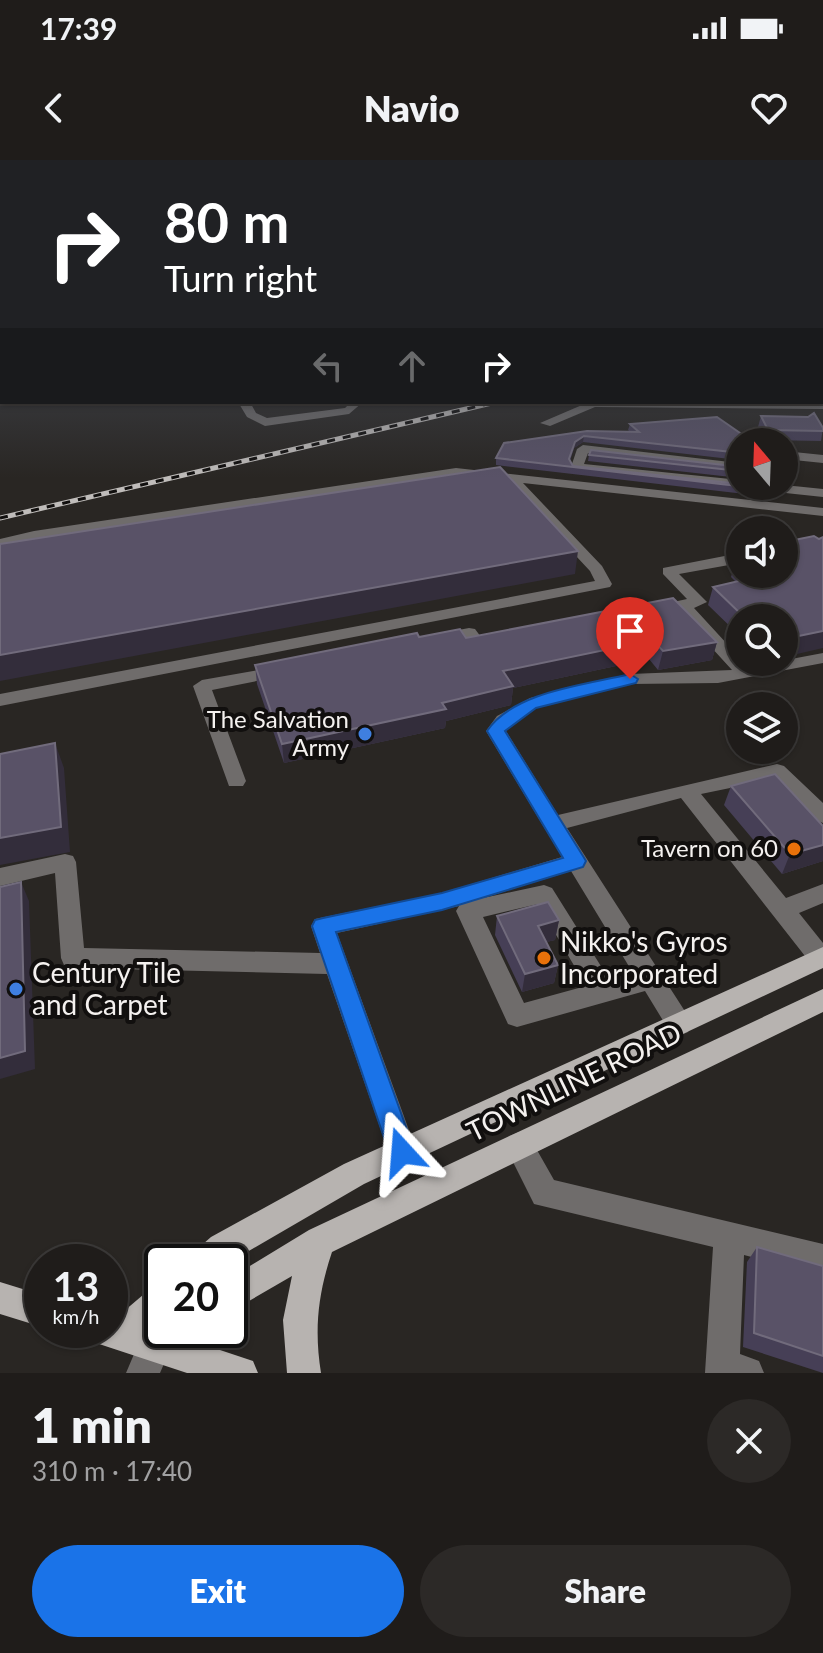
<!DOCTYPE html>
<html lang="en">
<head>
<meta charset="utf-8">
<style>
  body { margin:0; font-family:Lato,sans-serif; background:#2c2927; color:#f1f3f6; height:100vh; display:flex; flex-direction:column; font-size:30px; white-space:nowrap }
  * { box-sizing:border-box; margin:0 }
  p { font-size:26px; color:#a1a1a2 }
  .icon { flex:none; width:44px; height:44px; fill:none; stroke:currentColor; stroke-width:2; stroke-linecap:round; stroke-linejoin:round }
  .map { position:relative; height:1213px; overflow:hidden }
  .details { display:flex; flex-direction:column; background:#1f1c1a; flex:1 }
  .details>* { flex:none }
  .guide { position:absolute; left:0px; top:0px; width:824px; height:244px; box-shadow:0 2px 6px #0004,0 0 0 2px #3c3a39; background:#202124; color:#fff; overflow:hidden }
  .needle { width:52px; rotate:341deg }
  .tools { position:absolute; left:726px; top:268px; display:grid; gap:16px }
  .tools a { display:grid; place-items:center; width:72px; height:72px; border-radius:50%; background:#1f1c1a; box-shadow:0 2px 6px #0004,0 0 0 2px #3c3a39; font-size:40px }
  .speed { position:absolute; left:24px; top:1084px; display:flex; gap:16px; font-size:40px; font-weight:700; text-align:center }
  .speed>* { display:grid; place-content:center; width:104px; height:104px; border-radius:50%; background:#1f1c1a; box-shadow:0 2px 6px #0004,0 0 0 2px #3c3a39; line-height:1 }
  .speed small { font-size:20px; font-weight:400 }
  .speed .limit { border:4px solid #111; border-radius:12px; background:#fff; color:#111 }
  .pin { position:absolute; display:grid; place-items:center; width:68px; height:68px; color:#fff; margin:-82px -34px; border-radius:50% 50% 50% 0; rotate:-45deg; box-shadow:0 0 8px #0007 }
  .pin .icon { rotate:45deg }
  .me { position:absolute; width:88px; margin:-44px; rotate:341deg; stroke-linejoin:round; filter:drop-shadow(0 0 6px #0008) }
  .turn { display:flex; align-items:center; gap:28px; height:168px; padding:0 32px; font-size:36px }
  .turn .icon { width:104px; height:104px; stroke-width:2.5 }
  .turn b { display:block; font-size:56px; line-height:68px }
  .lanes { display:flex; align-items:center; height:76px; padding:0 32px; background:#0003; justify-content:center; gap:40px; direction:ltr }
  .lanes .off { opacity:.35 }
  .round { display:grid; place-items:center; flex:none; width:84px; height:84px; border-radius:42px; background:#2c2927 }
  .overview { display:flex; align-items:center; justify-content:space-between; height:136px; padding:0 32px }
  h1 { font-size:48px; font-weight:800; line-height:60px }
  .cta { display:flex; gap:16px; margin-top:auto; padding:16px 32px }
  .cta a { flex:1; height:92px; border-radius:48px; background:#1a73e8; color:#fff; font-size:32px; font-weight:800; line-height:92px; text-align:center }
  .cta a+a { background:#2c2927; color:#f1f3f6 }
  .status { display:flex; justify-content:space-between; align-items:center; height:56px; padding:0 40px; background:#1f1c1a; direction:ltr }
  .status svg { height:22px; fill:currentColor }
  header { display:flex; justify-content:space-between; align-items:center; height:104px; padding:0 32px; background:#1f1c1a; font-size:36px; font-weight:800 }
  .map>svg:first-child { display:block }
</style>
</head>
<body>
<div class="status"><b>17:39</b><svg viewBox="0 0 49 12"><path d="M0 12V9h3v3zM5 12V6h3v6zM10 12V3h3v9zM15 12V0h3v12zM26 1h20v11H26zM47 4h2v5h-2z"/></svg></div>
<header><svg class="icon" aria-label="back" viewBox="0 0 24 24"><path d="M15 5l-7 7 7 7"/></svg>Navio<svg class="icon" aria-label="heart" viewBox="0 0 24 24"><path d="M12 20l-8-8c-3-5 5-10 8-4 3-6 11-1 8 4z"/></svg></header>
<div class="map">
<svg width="823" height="1213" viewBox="0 0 823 1213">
  <rect width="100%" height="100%" fill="#292623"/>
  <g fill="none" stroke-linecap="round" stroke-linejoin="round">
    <path fill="#6f6c6b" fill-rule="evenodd" d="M822 191H823V197H822Z
      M0 214H2V220H0Z
      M238 242H250L256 253 267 258 345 248 351 242H363L349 254 265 266 247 257Z
      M589 242 823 243V249L595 247 550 266 540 263Z
      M583 285 730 302 740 306V314L723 309 588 293 584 304 740 320V326H745L740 328 572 310 571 307 577 289Z
      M784 291 823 295V303L784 299Z
      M456 308 823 348V356L523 323 602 406 612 424 610 427 0 546V534L595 421 590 411 507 322 456 316 34 379 0 387V379L34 371Z
      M784 325 823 329V337L758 330 751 326Z
      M740 393V403L679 414 707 442 694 448 740 498V502L748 507 823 493V503L718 523 630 524 536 548 511 564 506 571 558 655 777 604 784 606 823 643V663L816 660 773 619 701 634 786 738 823 724V743L799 753 823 783V808L812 805 681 638 567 668 688 856 692 864 688 872 679 876 670 872 645 831 517 867 508 864 456 751 459 746 337 773 417 992 412 1002 402 1006 392 1002 327 814 73 808 64 805 61 798 55 713 0 726V708L65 694 73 696 76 702 84 788 320 793 311 766 315 759 442 733 562 697 486 571 497 556 530 538 630 514 732 510 678 451 656 455 648 450 650 447 687 439 663 414V408ZM571 711 633 813 609 819 552 728 544 725 483 738ZM538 744 586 826 524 843 483 757Z
      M469 468 475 469 481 477 495 475 504 480 501 484C486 487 475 492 465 479L438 484 430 479 432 475Z
      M281 506 287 507 290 511 287 515 212 530 246 621 243 626H229L193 526 202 520Z
      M519 972 529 976 554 1020 823 1084V1116L744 1095 740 1194 759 1201 764 1213H705L713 1087 534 1044 505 986 509 976Z
      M155 1168 167 1173 172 1185 160 1213H126L143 1173Z"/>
    <path fill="#b7b3b0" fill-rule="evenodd" d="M822 205H823V212H822Z
      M823 787V808L364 1024 230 1102H190L195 1091 211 1077 344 1004Z
      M823 829V852L332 1092C318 1134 314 1169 321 1213H287L283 1160 292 1116 230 1152V1118L309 1070Z
      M0 1122 42 1135V1167L0 1154Z
      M162 1125V1170H195L190 1180 253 1201 258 1213H187L93 1182 88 1170H110V1155L117 1157 150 1129Z"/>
    <defs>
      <path id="rail" d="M0 358 496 242"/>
    </defs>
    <use href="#rail" stroke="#bfbcba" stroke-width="5"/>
    <use href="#rail" stroke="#110f0e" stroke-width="3" stroke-dasharray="8" stroke-linecap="butt"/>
  </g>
  <path fill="#463f56" d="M761 256 823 268 821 281 765 280 758 267Z
    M630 264 740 282V303L730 299 583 282 574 288 570 301 573 306 764 329 762 336 496 305V298L504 283 630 272 628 270Z
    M589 295 740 310V318L588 301Z
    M740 398V414H784V458H740V476L708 445 713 427 736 422 731 417 736 399Z
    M466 478 717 482 712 500 658 510 649 499 513 528 511 545 446 561 445 568 284 603 257 524 255 505Z
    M731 626 823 666V701L782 714 724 645Z
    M497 756 559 760 555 780 546 782 558 805 554 823 522 832 495 775Z
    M757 1087 823 1106V1213L743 1187 747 1102Z"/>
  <path fill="#332d3b" d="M584 276 583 282 574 288 568 306 575 282Z
    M578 391 575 414 0 521V495Z
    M823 471V488L784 497V479Z
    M653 480 649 499 513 528 511 545 446 561 445 568 284 603 282 584 503 511Z
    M717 482 712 500 658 510 663 491Z
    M55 583 64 608 70 692 0 705V678Z
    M823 685V701L782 714 790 694Z
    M21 722 29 741 35 909 0 919V898Z
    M559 760 555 780 535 785 538 766Z
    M558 805 554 823 522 832 525 814Z"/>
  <path fill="#595267" stroke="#716b7c" stroke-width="2" d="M814 253 823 268V271L768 270 761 256 808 257Z
    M717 257 753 282H740V296L732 292 584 276 575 282 569 299 573 306 740 324V326H759L764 329 496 298 504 283 587 271 639 272 630 264Z
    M591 290 724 305 740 311 589 295Z
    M500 307 578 391 0 495V384Z
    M814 376 819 379 823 377V471L784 479V458H745L713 427 756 417 753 414H784V382Z
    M673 438 717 482 663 491 653 480 503 511 513 526 442 543 446 549 282 584 255 505 417 473 419 477 460 469 466 478Z
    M55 583 61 667 0 678V594Z
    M775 614 823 666V685L790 694 731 626Z
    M21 722 25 891 0 898V727Z
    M548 742 559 760 538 766 558 805 525 814 497 756Z
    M757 1087 823 1106V1196L754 1173Z"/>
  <linearGradient id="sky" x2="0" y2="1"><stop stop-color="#171513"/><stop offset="0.47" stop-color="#434750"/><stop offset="1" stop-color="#434750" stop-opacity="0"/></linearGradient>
  <rect width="823" height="318" fill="url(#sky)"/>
  <path fill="#1a73e8" stroke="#114b97" stroke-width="2" d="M630 514 638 519 636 523 536 548 505 571 583 696 586 701 583 707 442 750 336 772 415 992 411 1001 402 1005 392 1001 312 766 315 760 323 758 442 733 563 698 487 571C514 531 586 525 630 514Z"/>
  <g fill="#3f7fe0" stroke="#110f0e" stroke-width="3">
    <circle cx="365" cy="574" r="8"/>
    <circle cx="16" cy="829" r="8"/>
  </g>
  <g fill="#e8710a" stroke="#110f0e" stroke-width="3">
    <circle cx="794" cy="689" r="8"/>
    <circle cx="544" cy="798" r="8"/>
  </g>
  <g text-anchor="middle" stroke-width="8" stroke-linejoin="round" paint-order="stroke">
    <g font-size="24" fill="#f4f1ef" stroke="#110f0e" text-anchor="end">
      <text x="349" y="568">The Salvation<tspan x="349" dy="28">Army</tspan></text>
      <text x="778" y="697">Tavern on 60</text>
    </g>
    <g font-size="28" fill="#f4f1ef" stroke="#110f0e" text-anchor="start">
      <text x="560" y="792">Nikko's Gyros<tspan x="560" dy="32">Incorporated</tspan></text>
      <text x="32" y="823">Century Tile<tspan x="32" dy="32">and Carpet</tspan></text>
    </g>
    <g font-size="28" fill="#f4f1ef" stroke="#110f0e">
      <text transform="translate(574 922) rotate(-26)" y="10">TOWNLINE ROAD</text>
    </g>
  </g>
</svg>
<div class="tools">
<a><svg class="needle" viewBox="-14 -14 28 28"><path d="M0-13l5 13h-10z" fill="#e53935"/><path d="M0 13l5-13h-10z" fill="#a1a1a2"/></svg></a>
<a><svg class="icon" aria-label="sound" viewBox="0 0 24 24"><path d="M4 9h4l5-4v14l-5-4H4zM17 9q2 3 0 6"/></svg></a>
<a><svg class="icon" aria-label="search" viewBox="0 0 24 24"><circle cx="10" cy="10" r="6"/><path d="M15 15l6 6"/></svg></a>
<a><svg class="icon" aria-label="layers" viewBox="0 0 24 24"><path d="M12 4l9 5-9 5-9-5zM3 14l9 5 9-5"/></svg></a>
</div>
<div class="speed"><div>13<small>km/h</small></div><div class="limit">20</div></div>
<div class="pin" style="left:630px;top:519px;background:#d93025"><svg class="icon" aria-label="arrive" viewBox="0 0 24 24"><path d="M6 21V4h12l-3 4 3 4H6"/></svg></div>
<svg class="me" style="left:402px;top:992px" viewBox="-20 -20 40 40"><path d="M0-17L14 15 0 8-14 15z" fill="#1a73e8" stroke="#fff" stroke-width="4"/></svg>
<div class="guide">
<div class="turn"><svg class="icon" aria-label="right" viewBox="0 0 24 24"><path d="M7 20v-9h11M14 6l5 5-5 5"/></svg><div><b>80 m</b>Turn right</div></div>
<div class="lanes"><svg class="icon off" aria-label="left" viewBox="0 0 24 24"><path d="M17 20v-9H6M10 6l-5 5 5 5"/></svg><svg class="icon off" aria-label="ahead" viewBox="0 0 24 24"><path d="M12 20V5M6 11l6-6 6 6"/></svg><svg class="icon" aria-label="right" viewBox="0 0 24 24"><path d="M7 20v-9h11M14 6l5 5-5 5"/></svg></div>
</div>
</div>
<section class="details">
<div class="overview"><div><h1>1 min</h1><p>310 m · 17:40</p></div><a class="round"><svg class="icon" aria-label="close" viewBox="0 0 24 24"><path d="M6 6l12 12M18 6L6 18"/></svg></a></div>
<div class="cta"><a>Exit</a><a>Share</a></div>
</section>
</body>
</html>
